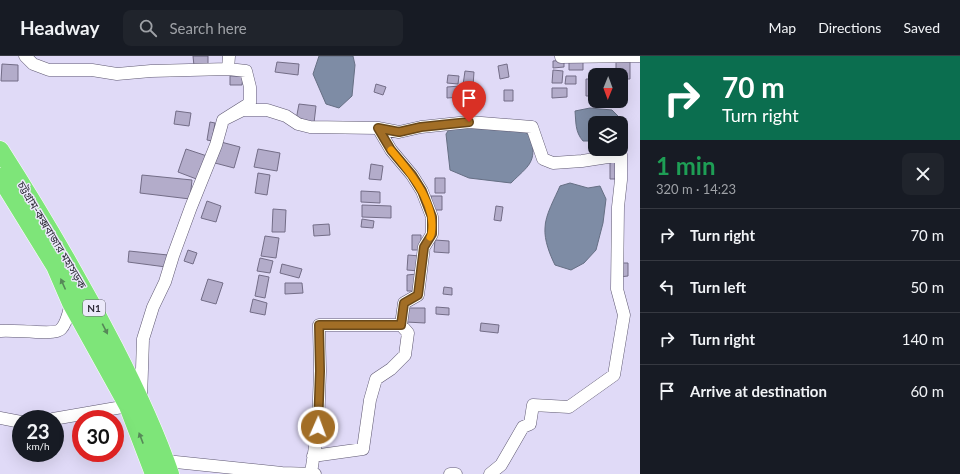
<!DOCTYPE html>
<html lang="en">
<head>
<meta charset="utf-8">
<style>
  body { margin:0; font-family:Lato,"Noto Sans Bengali",sans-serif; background:#20242c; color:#f1f3f6; height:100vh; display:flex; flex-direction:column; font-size:15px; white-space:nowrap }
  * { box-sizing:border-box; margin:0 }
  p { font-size:13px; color:#9ea1a6 }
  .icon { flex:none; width:22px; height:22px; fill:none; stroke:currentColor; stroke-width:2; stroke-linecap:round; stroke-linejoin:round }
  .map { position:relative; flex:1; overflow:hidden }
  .drawer { display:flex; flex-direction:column; background:#171b24; width:320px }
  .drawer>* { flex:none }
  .hud { background:#0b6e4f; color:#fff; overflow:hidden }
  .needle { width:26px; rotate:181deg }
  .controls { position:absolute; left:588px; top:12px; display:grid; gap:8px }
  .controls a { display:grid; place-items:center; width:40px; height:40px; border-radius:8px; background:#171b24; box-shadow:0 4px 16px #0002; font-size:20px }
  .speed { position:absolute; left:12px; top:354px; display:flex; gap:8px; font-size:20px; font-weight:700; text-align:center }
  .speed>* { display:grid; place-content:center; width:52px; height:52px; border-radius:50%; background:#171b24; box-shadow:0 4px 16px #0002; line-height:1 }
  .speed small { font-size:10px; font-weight:400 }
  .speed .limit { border:6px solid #d22; background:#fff; color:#111 }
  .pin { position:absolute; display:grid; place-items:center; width:34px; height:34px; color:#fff; margin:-41px -17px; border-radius:50% 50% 50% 0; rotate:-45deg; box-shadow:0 0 4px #0007 }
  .pin .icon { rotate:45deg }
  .me { position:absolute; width:44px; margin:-22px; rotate:2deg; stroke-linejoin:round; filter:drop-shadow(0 0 3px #0008) }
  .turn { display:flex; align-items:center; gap:14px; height:84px; padding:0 16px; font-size:18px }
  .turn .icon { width:52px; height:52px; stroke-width:2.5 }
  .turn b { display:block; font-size:28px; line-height:34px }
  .round { display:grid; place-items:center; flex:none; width:42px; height:42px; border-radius:8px; background:#20242c }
  .headline { display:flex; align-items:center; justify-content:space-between; height:68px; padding:0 16px }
  h1 { font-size:24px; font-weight:700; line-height:30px; color:#1e9e55 }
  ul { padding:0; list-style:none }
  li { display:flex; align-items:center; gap:12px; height:52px; padding:0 16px; border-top:1px solid #363941 }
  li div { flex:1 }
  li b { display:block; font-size:15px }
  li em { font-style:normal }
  header { display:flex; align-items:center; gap:24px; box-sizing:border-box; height:56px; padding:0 20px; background:#171b24; border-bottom:1px solid #363941 }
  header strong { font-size:19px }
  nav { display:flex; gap:22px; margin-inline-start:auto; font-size:14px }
  .search { width:280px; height:36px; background:#20242c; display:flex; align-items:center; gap:10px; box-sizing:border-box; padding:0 14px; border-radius:8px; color:#9ea1a6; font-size:15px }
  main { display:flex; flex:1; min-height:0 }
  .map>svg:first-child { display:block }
</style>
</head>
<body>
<header>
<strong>Headway</strong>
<div class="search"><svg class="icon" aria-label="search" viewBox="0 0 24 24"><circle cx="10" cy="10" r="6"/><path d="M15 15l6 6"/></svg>Search here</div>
<nav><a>Map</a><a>Directions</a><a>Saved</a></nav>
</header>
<main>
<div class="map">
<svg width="640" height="418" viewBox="0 0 640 418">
  <rect width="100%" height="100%" fill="#e0daf7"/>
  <path fill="#7e8ca5" stroke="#666f84" d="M319 0H353L355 9 352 40 339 52 326 48 313 18Z
    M590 52 612 54 620 62 619 67H595V85H583C575 76 576 66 575 55Z
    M450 72H496L521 74 531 80C537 107 529 109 511 127L469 122 450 114 446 78Z
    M570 127 588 132 600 130 606 143 603 167 596 194 584 207 571 214 555 209C550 199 544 184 545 172 545 159 555 142 560 130Z"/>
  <path fill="#b3acca" stroke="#736d87" d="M193 0H208V9L194 10Z
    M564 4V11L553 12V5Z
    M277 6 299 8 298 19 275 16Z
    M569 6H583V14H569Z
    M616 6H630V23H621V19H616Z
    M2 8 18 9V25H1Z
    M507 8 509 21 500 23 498 10Z
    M553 14 563 15 562 27H552Z
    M465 15 474 16 473 30 463 29Z
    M448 19 459 20 458 28 447 27Z
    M230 20H243L242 29H230Z
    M566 20H576V28H565Z
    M586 23H595V40H586Z
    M376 28 386 31 383 39 374 36Z
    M460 30 461 41 447 42V31Z
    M552 32H567V41L552 42Z
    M504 34H513V45H504Z
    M299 48 316 50 314 67 296 64Z
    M176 55 191 57 189 70 174 68Z
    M210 66 215 67 212 85 207 84Z
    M221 86 240 91 234 112 215 107Z
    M186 93 207 100 199 124 178 116Z
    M258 93 280 97 277 115 254 111Z
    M610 103H617V123H610Z
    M371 108 383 110 381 124 369 123Z
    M258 117 270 119 267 139 255 137Z
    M142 119 192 124 190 143 140 137Z
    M435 122H445V137H435Z
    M361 135 380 136V147L361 146Z
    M431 140H442V154H432Z
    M207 145 221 150 216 166 201 162Z
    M362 149 391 150V162L362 161Z
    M496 150 503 151 501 165 494 164Z
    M273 153 286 154 285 176H272Z
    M362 163 374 165 373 172 361 171Z
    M329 168 330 179 314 180 313 169Z
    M412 179H421V194H412Z
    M265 180 279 182 276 202 261 200Z
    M435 184 449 185V197L434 196Z
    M188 194 197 197 193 208 184 205Z
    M129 195 168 199 166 211 128 206Z
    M408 199 420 200 419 215 407 214Z
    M260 202 273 205 270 217 257 215Z
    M619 207H628V220L619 221Z
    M282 208 302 213 299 222 280 217Z
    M417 218V235H407V219Z
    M259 219 269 221 265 242 255 240Z
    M208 223 223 227 216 248 201 244Z
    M285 227H302L303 237 285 238Z
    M444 231 452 232V239L443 238Z
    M253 243 267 247 265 259 250 256Z
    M436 251 449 252V259L436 258Z
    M407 252H425V267L406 266Z
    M481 267 499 269 498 277 480 275Z"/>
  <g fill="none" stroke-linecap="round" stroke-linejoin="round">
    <defs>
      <path id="minor" d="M25 0 33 8 49 14H92L117 18 151 15 228 13
        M561 1 640 0
        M223 64 243 54H267L286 60 298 68 310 71 378 72 399 76 421 71 469 66 532 71 543 103 553 107 582 105 621 99V124L618 151 617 233 624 259 614 319 569 351 533 349 530 368 523 371 501 409 490 418
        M0 275C12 273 55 280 61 273 67 267 69 255 71 247
        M141 343 143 283 153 251 165 226 173 200 191 151 216 89 223 64 250 47V31L246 15 228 13 229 0
        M0 362 21 366
        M53 363 128 350
        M313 400 363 393 370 344 376 323 391 313 405 299 408 277 401 269 404 247 418 239 424 191 432 178V161L422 135 412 119 391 94 378 72
        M166 405 282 417 315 418
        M311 417 318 371 320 315 319 269H401
        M450 418H456"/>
      <path id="highway" d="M0 94C41 158 79 223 114 291 135 332 155 374 170 418
        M0 121 55 210 71 247 128 350 154 418"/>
    </defs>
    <use href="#minor" stroke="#5f5972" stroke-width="13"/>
    <use href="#highway" stroke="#fff" stroke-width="19"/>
    <use href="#minor" stroke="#fff" stroke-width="12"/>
    <use href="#highway" stroke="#7ee579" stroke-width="18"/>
  </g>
  <defs><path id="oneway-solid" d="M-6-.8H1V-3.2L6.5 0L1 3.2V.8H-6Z"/></defs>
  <g fill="#568858">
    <use href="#oneway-solid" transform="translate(63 228) rotate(-114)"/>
    <use href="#oneway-solid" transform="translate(105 273) rotate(63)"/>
    <use href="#oneway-solid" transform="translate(141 382) rotate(-111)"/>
  </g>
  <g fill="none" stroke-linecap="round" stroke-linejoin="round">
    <defs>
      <path id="route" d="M318 371 320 315 319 269H401L404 247 418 239 424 191 432 178V161L422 135 412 119 391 94 378 72 399 76 421 71 469 66"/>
    </defs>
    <use href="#route" stroke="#694819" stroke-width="10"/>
    <use href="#route" stroke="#a26e26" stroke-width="7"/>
    <path stroke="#f59e0b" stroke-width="7" d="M391 94C408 114 432 142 432 169 432 174 432 177 430 181"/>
  </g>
  <g text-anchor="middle" stroke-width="3" stroke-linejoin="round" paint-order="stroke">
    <rect fill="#ece9fa" stroke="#676572" stroke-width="1" x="83" y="244" width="22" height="16" rx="3"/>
    <g font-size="10" font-weight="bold" fill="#2e2c37">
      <text x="94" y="256">N1</text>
    </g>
    <g font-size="11" fill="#2e2c37" stroke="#ece9fa">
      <text transform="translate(52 179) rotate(59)" y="4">চট্টগ্রাম-কক্সবাজার মহাসড়ক</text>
    </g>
  </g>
</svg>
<div class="controls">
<a><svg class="needle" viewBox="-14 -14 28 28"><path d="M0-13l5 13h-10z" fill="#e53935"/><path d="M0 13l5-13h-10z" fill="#9ea1a6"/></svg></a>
<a><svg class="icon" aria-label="layers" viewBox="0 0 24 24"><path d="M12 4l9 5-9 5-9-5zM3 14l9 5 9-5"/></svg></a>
</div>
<div class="speed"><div>23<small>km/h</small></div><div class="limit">30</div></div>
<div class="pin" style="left:469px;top:66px;background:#d93025"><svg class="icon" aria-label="arrive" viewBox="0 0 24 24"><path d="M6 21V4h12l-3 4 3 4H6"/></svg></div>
<svg class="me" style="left:318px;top:371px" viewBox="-20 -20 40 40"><circle r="17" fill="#a26e26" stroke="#fff" stroke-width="3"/><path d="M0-11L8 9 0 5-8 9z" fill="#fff"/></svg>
</div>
<section class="drawer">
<div class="hud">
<div class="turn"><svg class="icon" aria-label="right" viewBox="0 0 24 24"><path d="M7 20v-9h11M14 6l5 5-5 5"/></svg><div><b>70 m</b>Turn right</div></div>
</div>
<div class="headline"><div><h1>1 min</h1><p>320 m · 14:23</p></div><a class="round"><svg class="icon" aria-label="close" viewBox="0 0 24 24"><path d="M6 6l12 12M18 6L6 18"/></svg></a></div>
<ul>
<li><svg class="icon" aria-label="right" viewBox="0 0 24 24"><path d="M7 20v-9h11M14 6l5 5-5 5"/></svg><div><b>Turn right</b></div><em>70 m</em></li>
<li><svg class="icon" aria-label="left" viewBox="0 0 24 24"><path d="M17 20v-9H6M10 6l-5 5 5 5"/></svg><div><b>Turn left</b></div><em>50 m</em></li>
<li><svg class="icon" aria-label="right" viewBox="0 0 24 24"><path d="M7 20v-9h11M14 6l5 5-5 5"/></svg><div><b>Turn right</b></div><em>140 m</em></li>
<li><svg class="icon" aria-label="arrive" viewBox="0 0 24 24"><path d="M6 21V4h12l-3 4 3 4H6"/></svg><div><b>Arrive at destination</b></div><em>60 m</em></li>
</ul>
</section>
</main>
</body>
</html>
